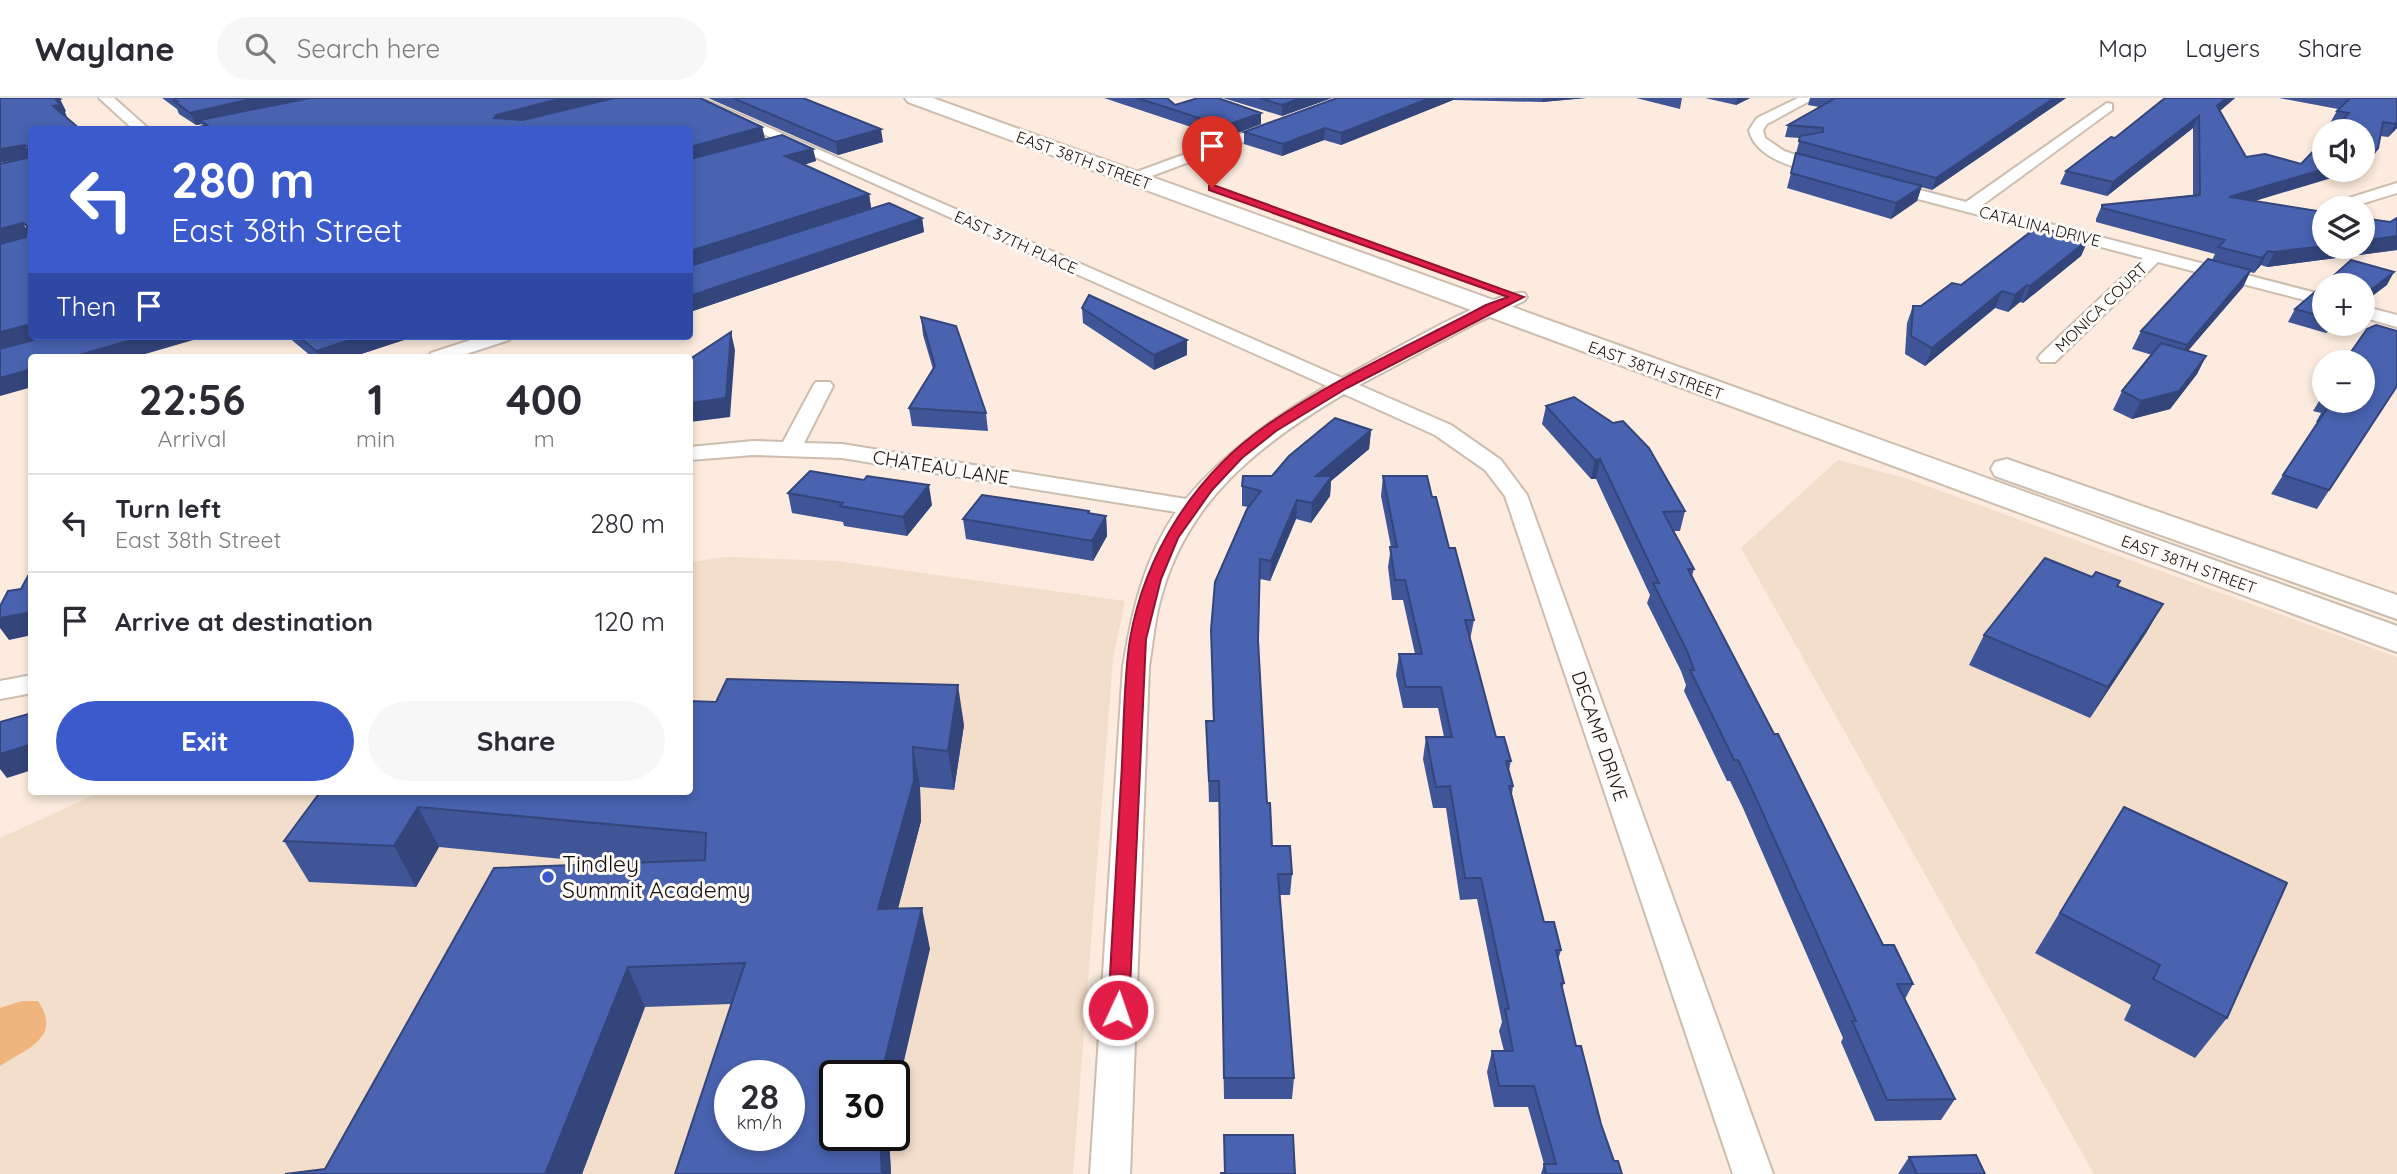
<!DOCTYPE html>
<html lang="en">
<head>
<meta charset="utf-8">
<style>
  body { margin:0; font-family:Quicksand,sans-serif; background:#f7f7f7; color:#2b2b33; height:100vh; display:flex; flex-direction:column; font-size:26px; white-space:nowrap }
  * { box-sizing:border-box; margin:0 }
  p { font-size:23px; color:#7c7c81 }
  .icon { flex:none; width:38px; height:38px; fill:none; stroke:currentColor; stroke-width:2; stroke-linecap:round; stroke-linejoin:round }
  .map { position:relative; flex:1; overflow:hidden }
  .drawer { position:absolute; left:28px; top:256px; width:665px; height:441px; display:flex; flex-direction:column; background:#fff; border-radius:7px; box-shadow:0 4px 10px #0003 }
  .drawer>* { flex:none }
  .hud { position:absolute; left:28px; top:28px; width:665px; height:214px; border-radius:7px; box-shadow:0 4px 10px #0003; background:#3b5acc; color:#fff; overflow:hidden }
  .fabs { position:absolute; left:2312px; top:21px; display:grid; gap:14px }
  .fabs a { display:grid; place-items:center; width:63px; height:63px; border-radius:50%; background:#fff; box-shadow:0 4px 10px #0003; font-size:35px }
  .speed { position:absolute; left:714px; top:962px; display:flex; gap:14px; font-size:35px; font-weight:700; text-align:center }
  .speed>* { display:grid; place-content:center; width:91px; height:91px; border-radius:50%; background:#fff; box-shadow:0 4px 10px #0003; line-height:1 }
  .speed small { font-size:18px; font-weight:400 }
  .speed .limit { border:4px solid #111; border-radius:10px; background:#fff; color:#111 }
  .pin { position:absolute; display:grid; place-items:center; width:60px; height:60px; color:#fff; margin:-72px -30px; border-radius:50% 50% 50% 0; rotate:-45deg; box-shadow:0 0 7px #0007 }
  .pin .icon { rotate:45deg }
  .me { position:absolute; width:77px; margin:-38px; rotate:3deg; stroke-linejoin:round; filter:drop-shadow(0 0 5px #0008) }
  .turn { display:flex; align-items:center; gap:24px; height:147px; padding:0 28px; font-size:32px }
  .turn .icon { width:91px; height:91px; stroke-width:2.5 }
  .turn b { display:block; font-size:49px; line-height:60px }
  .then { display:flex; align-items:center; height:66px; padding:0 28px; background:#0003; gap:14px; font-size:26px }
  .eta { display:flex; justify-content:space-evenly; align-items:center; height:119px; text-align:center }
  .eta b { font-size:42px; font-weight:700; line-height:49px }
  .cta { display:flex; gap:14px; margin-top:auto; padding:14px 28px }
  .cta a { flex:1; height:80px; border-radius:42px; background:#3b5acc; color:#fff; font-size:28px; font-weight:700; line-height:80px; text-align:center }
  .cta a+a { background:#f7f7f7; color:#2b2b33 }
  ul { padding:0; list-style:none }
  li { display:flex; align-items:center; gap:21px; height:98px; padding:0 28px; border-top:2px solid #e1e1e2 }
  li div { flex:1 }
  li b { display:block; font-size:26px }
  li em { font-style:normal }
  header { display:flex; align-items:center; gap:42px; box-sizing:border-box; height:98px; padding:0 35px; background:#fff; border-bottom:2px solid #e1e1e2 }
  header strong { font-size:33px }
  nav { display:flex; gap:38px; margin-inline-start:auto; font-size:24px }
  .search { width:490px; height:63px; background:#f7f7f7; display:flex; align-items:center; gap:18px; box-sizing:border-box; padding:0 24px; border-radius:38px; color:#7c7c81; font-size:26px }
  .map>svg:first-child { display:block }
</style>
</head>
<body>
<header>
<strong>Waylane</strong>
<div class="search"><svg class="icon" aria-label="search" viewBox="0 0 24 24"><circle cx="10" cy="10" r="6"/><path d="M15 15l6 6"/></svg>Search here</div>
<nav><a>Map</a><a>Layers</a><a>Share</a></nav>
</header>
<div class="map">
<svg width="2397" height="1076" viewBox="0 0 2397 1076">
  <rect width="100%" height="100%" fill="#fcebde"/>
  <path fill="#f3decb" fill-rule="evenodd" d="M1838 362 1905 380 2397 559V1076H2094L1741 450Z
    M727 459 837 463 1125 503 1113 561 1073 1076H0V740L103 693H690V464ZM730 978H789V1038H730ZM835 978H894V1038H835Z"/>
  <path fill="#f0b57f" d="M22 903H38C63 940 26 951 0 968V910Z"/>
  <g fill="none" stroke-linecap="round" stroke-linejoin="round">
    <defs>
      <path id="minor" d="M99 0H114L150 32H134Z
        M683 0H701L1342 280C1371 265 1500 189 1524 195L1527 199 1524 203 1474 226 1359 287 1451 327 1501 362 1527 397 1773 1076H1733L1505 398 1485 372 1435 337 1344 296C1256 348 1182 406 1158 511 1154 530 1152 550 1149 569L1130 1076H1090L1123 569C1132 513 1144 461 1176 414L842 360 753 357 690 362V349L753 343 783 344 813 288 816 284H830L833 288 804 345 842 346 1186 401C1226 353 1274 320 1327 288Z
        M1798 0H1815L1767 26 1763 32 1765 40 1784 53 1833 70 1836 73 1833 76 1828 78C1802 71 1756 63 1749 32L1757 20Z
        M2107 5 2112 6V12L1981 108 2324 197V207L2158 164 2055 264H2041L2038 260 2041 256 2143 160 1880 91 1877 88 1885 83 1966 104Z
        M1276 23 1283 27 1281 30 1138 83 1133 85 1125 80 1128 77Z
        M2397 85V95L2348 110 2331 108 2333 105Z
        M2362 208 2397 217V229L2362 219Z
        M483 238H511L509 242 457 259H428L431 255Z
        M32 577V595L0 601V583Z"/>
      <path id="secondary" d="M905 0H933L2397 528V554L908 4Z
        M2007 361 2397 497V521L1995 378 1991 371 1995 364Z"/>
    </defs>
    <use href="#minor" stroke="#ccbdaf" stroke-width="4"/>
    <use href="#secondary" stroke="#ccbdaf" stroke-width="4"/>
    <use href="#minor" fill="#fff" fill-rule="evenodd"/>
    <use href="#secondary" fill="#fff" fill-rule="evenodd"/>
  </g>
  <path fill="#3f5597" d="M162 0H612L582 8 762 29 765 41 813 51 816 63 804 67 869 96 871 110 727 156 922 120 924 134 690 214V32L203 28 202 26 196 27 179 16 177 11Z
    M708 0H803L883 44 838 57Z
    M1104 0H1167L1175 7 1261 15V26L1224 40Z
    M1223 0H1332L1282 18Z
    M1337 0H1586L1542 4 1453 2 1341 47 1324 42 1282 58 1244 46V34Z
    M1636 0H1682L1680 11Z
    M1705 0H1750L1736 7Z
    M1810 0H2066L1932 92 1921 89 1917 103 1891 121 1787 90 1800 40 1785 39 1788 27 1819 9 1808 7Z
    M2165 0H2235L2220 13 2246 59 2301 66 2324 72 2255 103 2390 124 2397 120V152L2267 169 2261 167 2254 175 2250 174 2243 189 2188 253 2206 258 2197 276 2170 311 2132 321 2113 312 2122 293 2152 257 2132 251 2141 233 2212 162 2215 156 2096 124V121L2102 107 2193 97V30L2107 98 2060 86 2066 73 2115 40Z
    M2279 0H2397V30L2388 39 2380 38 2378 50 2370 63 2366 69 2362 70V33L2330 25 2338 11Z
    M2088 142 2081 158 2023 205 2020 204 2008 214 1995 210 1925 268 1905 256 1907 225 1913 208H1921L1961 187Z
    M2331 180 2387 187H2327Z
    M2324 194V226H2338L2326 235 2288 224 2295 211Z
    M1082 210 1187 257 1154 272 1083 225Z
    M921 219 986 315 988 333 912 328 909 310 933 271 923 237Z
    M287 238H416L352 259H312Z
    M2397 288 2317 411 2271 396 2283 377 2318 324H2316L2321 315 2313 313 2324 295V303H2362Z
    M1546 308 1685 413 1680 433H1674L1694 471 1692 478 1883 847 1913 886 1905 901 1955 1001 1941 1022 1875 1023 1841 944 1843 940 1743 710 1730 683H1727L1684 593 1686 587 1681 573 1647 505 1650 497 1596 381H1591L1542 326Z
    M1371 332 1369 351 1331 383 1330 398 1311 425 1296 421 1270 483 1260 481 1258 542 1267 705 1272 748 1292 776 1290 797H1280L1294 980 1292 1001H1224L1219 704H1209L1206 623H1213L1211 532 1248 409 1242 408V388L1272 378Z
    M1383 378 1432 399 1474 522 1470 542 1496 639 1511 663 1509 672 1513 688 1512 696 1544 824 1561 852 1558 862 1564 885 1562 891 1576 948 1601 1026 1546 1076H1541L1544 1066 1528 1009H1494L1487 974 1492 953H1504L1499 933 1502 924 1477 801 1460 802 1446 710H1433L1423 661 1426 639H1444L1438 610H1403L1396 577 1399 556H1415L1403 502H1392L1388 469 1391 449 1381 398Z
    M788 395 932 407 907 438 844 428 843 424 792 415Z
    M1089 413V415L1106 418 1107 438 1093 463 966 441 963 421Z
    M2092 479 2120 483 2118 488 2163 506 2146 535 2090 620 1969 567 1984 537Z
    M964 627 954 692 920 689 921 723 898 811 930 851 835 1038H889L891 1076H675L731 906 645 909 582 1076H285L325 1071 614 766 439 749 416 789 309 784 284 743 321 693Z
    M2124 709 2227 920 2195 960 2124 922 2131 907 2035 855Z
    M1909 1059 1985 1076H1898Z"/>
  <path fill="#33457b" d="M255 0H312L200 22 202 26 196 27 190 15Z
    M563 0H612L500 29 494 20 496 17Z
    M1301 0H1332L1282 18V7Z
    M1430 0H1454L1453 2 1341 47V35Z
    M1543 0H1586L1542 4Z
    M1737 0H1750L1736 7Z
    M2054 0H2066L1932 92 1936 80Z
    M2226 0H2235L2211 20 2217 8Z
    M60 1 66 13 65 14 67 19 60 20 53 8 56 2Z
    M1261 15V26L1224 40V28Z
    M2199 18 2193 30 2107 98 2113 84Z
    M2397 24V30L2388 39 2395 26Z
    M762 29 765 41 690 62V49Z
    M1325 30 1324 42 1282 58 1283 46Z
    M881 31 883 44 838 57 836 44Z
    M25 47 32 59 0 65V51Z
    M2378 50 2370 63 2366 69 2362 70V59Z
    M813 51 816 63 788 71 785 58Z
    M2324 71V72H2358L2222 113 2229 99Z
    M1922 88 1917 103 1891 121 1896 105Z
    M869 96 871 110 690 168V153Z
    M922 120 924 134 690 214V198Z
    M23 125 31 139 0 147V131Z
    M2397 138V152L2267 169 2274 154 2324 148V149H2362V143Z
    M2088 142 2081 158 2023 205 2030 188Z
    M2268 153 2261 167 2254 175 2262 160Z
    M2251 172 2243 189 2178 264 2187 247Z
    M2394 174 2387 187 2362 206V199Z
    M2027 187 2020 204 2008 214 2015 197Z
    M2002 193 1995 210 1925 268 1932 250Z
    M32 226V238H51L0 252V234Z
    M2332 226H2338L2326 235Z
    M731 234 735 252 730 319 690 324V305Z
    M146 238H207L135 259H72Z
    M363 238H416L352 259H319L316 253Z
    M1187 242V257L1154 272V257Z
    M2206 258 2197 276 2170 311 2132 321 2141 303Z
    M32 271V289L0 298V280Z
    M1371 332 1369 351 1331 383 1330 398 1311 425 1312 405 1316 378Z
    M1600 361 1596 381H1591L1595 362Z
    M929 387 932 407 907 438 903 419Z
    M1297 402 1296 421 1270 483 1271 463Z
    M1106 418 1107 438 1093 463 1092 443Z
    M2163 506 2146 535 2090 620 2108 589Z
    M32 514V537L9 542 0 530V520Z
    M958 587 964 627 954 692 948 653Z
    M32 646V672L7 680 0 671V656Z
    M913 649 920 689 921 723 887 851 878 811Z
    M418 709 439 749 416 789 394 748Z
    M922 810 930 851 894 1006V978H881Z
    M628 869 645 909 582 1076H545Z
    M880 1038H889L891 1076H882Z"/>
  <path fill="#4963b0" stroke="#33457b" stroke-width="2" fill-rule="evenodd" d="M3 0H58L60 1 56 2 61 7 53 8 81 32H32V226L0 234V146L26 139 27 128 23 125 0 131V66L27 60 28 49 25 47 0 51V1Z
    M173 0H255L190 15 174 3H177Z
    M310 0H563L496 17 494 20 523 22 614 0H700L762 29 690 49V32H187L207 27 200 22Z
    M733 0H803L881 31 836 44Z
    M1137 0H1167L1175 7 1198 0H1218L1261 15 1224 28Z
    M1260 0H1301L1282 7Z
    M1337 0H1430L1341 35 1325 30 1283 46 1244 34Z
    M1831 0H2054L1936 80 1799 43 1800 38 1823 34V30L1788 27 1834 1Z
    M2165 0H2226L2217 8 2246 59 2265 56 2301 66 2324 42V71L2229 99 2324 114V148L2274 154 2268 153 2262 160 2218 149 2225 142 2102 110V107L2200 97 2199 18 2113 84 2066 73 2111 39 2115 40Z
    M2350 0H2397V24L2395 26 2383 24 2378 50 2373 56 2362 59V33H2332L2349 15 2337 13Z
    M782 37 813 51 785 58 869 96 690 153V61Z
    M1796 55 1922 88 1896 105 1791 75Z
    M889 105 922 120 690 198V168Z
    M2362 120 2390 124 2397 120V138L2362 143Z
    M2037 129 2088 142 2030 188 2027 187 2015 197 2002 193 1932 250 1911 238 1913 208H1921L1952 185 1961 187Z
    M2208 161 2251 172 2187 247 2141 233Z
    M2351 162 2394 174 2362 199V187H2334V183L2331 180Z
    M2316 193 2324 194V219L2295 211Z
    M1089 197 1187 242 1154 257 1082 210Z
    M921 219 956 228 986 315 909 310 935 268Z
    M2376 227 2397 233V288L2329 392 2283 377 2330 306 2327 305 2329 303H2362V264H2344L2367 231Z
    M731 234 726 300 690 305V261Z
    M48 238H146L72 259H32V271L0 280V251Z
    M298 238H363L316 253Z
    M2161 245 2206 258 2179 293 2141 303 2122 293Z
    M1574 299 1613 325 1623 323 1649 350 1685 413 1663 414 1694 471H1688L1774 636H1778L1883 847H1894L1913 886H1897L1955 1001 1887 1002 1852 923H1856L1751 689 1738 662H1734L1690 572H1694L1687 553 1653 485H1659L1600 361 1595 362 1546 308Z
    M1335 320 1371 332 1316 378H1332L1312 405 1297 402 1271 463 1260 461 1258 542 1267 705H1270L1272 748H1290L1292 776H1278L1294 980H1224L1219 683H1209L1206 623H1214L1211 532 1215 484 1247 411 1261 393 1242 388 1243 378H1272L1289 358Z
    M810 373 864 382 867 378 929 387 903 419 840 408 843 405 788 395Z
    M1383 378H1427L1432 399H1436L1449 450H1455L1474 522H1465L1496 639H1504L1511 663H1506L1513 688H1509L1544 824H1554L1561 852H1556L1564 885H1561L1576 948H1581L1601 1026 1614 1063H1618L1622 1076H1546L1544 1066H1556L1534 988H1499L1492 953H1513L1505 911H1509L1481 780H1465L1450 688 1436 689 1426 639H1452L1441 589H1406L1399 556H1422L1405 482H1395L1390 449H1397Z
    M982 397 1089 413 1088 415 1106 418 1092 443 963 421Z
    M2045 460 2092 479 2096 474 2120 483 2117 488 2163 506 2108 589 1984 537Z
    M28 478H32V514L0 520V508L8 493 21 491Z
    M727 581 958 587 948 653 913 649 914 683 878 811 922 810 881 978H835V1038H880L882 1076H675L745 865 628 869 545 1076H285L325 1071 494 770 705 762 706 735 418 709 394 748 284 743 321 693H690V603L716 604ZM730 978H789V1038H730Z
    M32 615V646L0 656V624Z
    M2124 709 2287 785 2227 920 2153 881 2160 867 2060 815Z
    M1224 1037H1293L1295 1076H1221V1075H1225Z
    M1976 1057 1985 1076H1917L1909 1059Z"/>
  <path fill="#e11d48" stroke="#92132f" stroke-width="2" d="M1209 88H1216L1524 199 1347 290 1276 333 1242 360 1212 392 1178 440 1161 481 1146 541 1129 912 1126 918 1118 921 1111 918 1108 912C1112 836 1117 760 1121 684 1124 639 1123 585 1130 541 1145 455 1195 377 1267 327 1335 280 1413 246 1486 207L1508 199 1209 92Z"/>
  <circle fill="#3b5acc" stroke="#fefbf8" stroke-width="2.5" cx="548" cy="779" r="7"/>
  <g text-anchor="middle" stroke-width="6" stroke-linejoin="round" paint-order="stroke">
    <g font-size="16" fill="#15100b" stroke="#fefbf8">
      <text transform="translate(1084 62) rotate(20)" y="6">EAST 38TH STREET</text>
      <text transform="translate(2040 128) rotate(14)" y="6">CATALINA DRIVE</text>
      <text transform="translate(1016 144) rotate(24)" y="6">EAST 37TH PLACE</text>
      <text transform="translate(2101 209) rotate(-44)" y="6">MONICA COURT</text>
      <text transform="translate(1656 272) rotate(20)" y="6">EAST 38TH STREET</text>
      <text transform="translate(2189 466) rotate(20)" y="6">EAST 38TH STREET</text>
    </g>
    <g font-size="19" fill="#15100b" stroke="#fefbf8">
      <text transform="translate(941 369) rotate(9)" y="7">CHATEAU LANE</text>
      <text transform="translate(1600 638) rotate(71)" y="7">DECAMP DRIVE</text>
    </g>
    <g font-size="23" fill="#15100b" stroke="#fefbf8" text-anchor="start">
      <text x="562" y="774">Tindley<tspan x="562" dy="26">Summit Academy</tspan></text>
    </g>
  </g>
</svg>
<div class="fabs">
<a><svg class="icon" aria-label="sound" viewBox="0 0 24 24"><path d="M4 9h4l5-4v14l-5-4H4zM17 9q2 3 0 6"/></svg></a>
<a><svg class="icon" aria-label="layers" viewBox="0 0 24 24"><path d="M12 4l9 5-9 5-9-5zM3 14l9 5 9-5"/></svg></a>
<a>+</a>
<a>−</a>
</div>
<div class="speed"><div>28<small>km/h</small></div><div class="limit">30</div></div>
<div class="pin" style="left:1212px;top:90px;background:#d93025"><svg class="icon" aria-label="arrive" viewBox="0 0 24 24"><path d="M6 21V4h12l-3 4 3 4H6"/></svg></div>
<svg class="me" style="left:1118px;top:912px" viewBox="-20 -20 40 40"><circle r="17" fill="#e11d48" stroke="#fff" stroke-width="3"/><path d="M0-11L8 9 0 5-8 9z" fill="#fff"/></svg>
<div class="hud">
<div class="turn"><svg class="icon" aria-label="left" viewBox="0 0 24 24"><path d="M17 20v-9H6M10 6l-5 5 5 5"/></svg><div><b>280 m</b>East 38th Street</div></div>
<div class="then">Then<svg class="icon" aria-label="arrive" viewBox="0 0 24 24"><path d="M6 21V4h12l-3 4 3 4H6"/></svg></div>
</div>
<section class="drawer">
<div class="eta">
<div><b>22:56</b><p>Arrival</p></div>
<div><b>1</b><p>min</p></div>
<div><b>400</b><p>m</p></div>
</div>
<ul>
<li><svg class="icon" aria-label="left" viewBox="0 0 24 24"><path d="M17 20v-9H6M10 6l-5 5 5 5"/></svg><div><b>Turn left</b><p>East 38th Street</p></div><em>280 m</em></li>
<li><svg class="icon" aria-label="arrive" viewBox="0 0 24 24"><path d="M6 21V4h12l-3 4 3 4H6"/></svg><div><b>Arrive at destination</b></div><em>120 m</em></li>
</ul>
<div class="cta"><a>Exit</a><a>Share</a></div>
</section>
</div>
</body>
</html>
